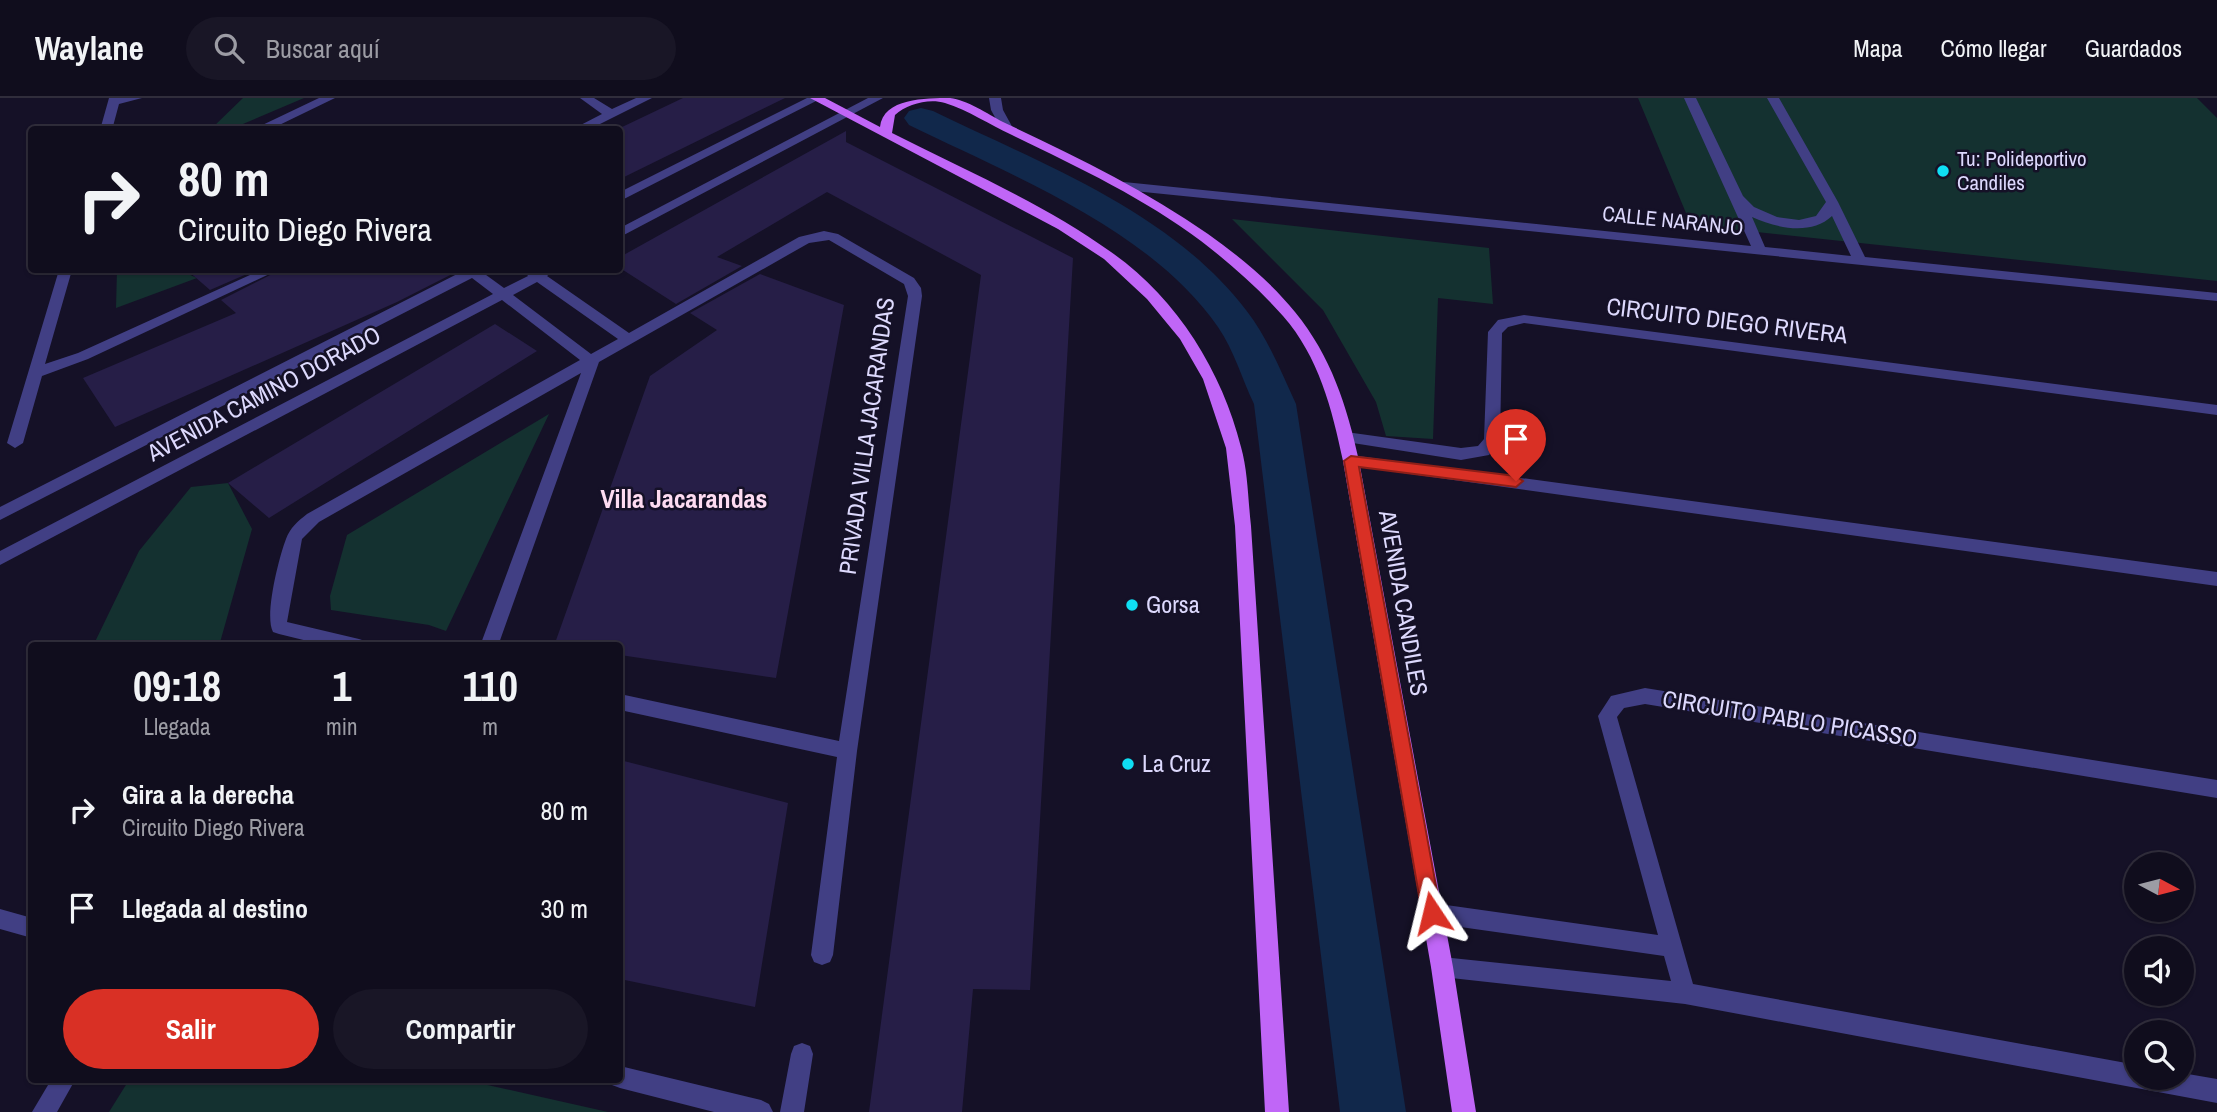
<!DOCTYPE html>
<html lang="es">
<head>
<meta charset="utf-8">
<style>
  body { margin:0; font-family:"Archivo Narrow",sans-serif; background:#191626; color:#f1f3f6; height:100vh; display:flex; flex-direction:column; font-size:26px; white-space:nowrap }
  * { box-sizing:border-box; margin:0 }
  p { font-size:23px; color:#9c9ca4 }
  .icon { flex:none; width:38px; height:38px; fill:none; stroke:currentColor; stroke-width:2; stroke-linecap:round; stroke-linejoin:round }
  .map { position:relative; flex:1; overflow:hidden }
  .sheet { position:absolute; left:28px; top:544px; width:595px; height:441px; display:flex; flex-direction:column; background:#100d1d; border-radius:7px; box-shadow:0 2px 5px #0004,0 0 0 2px #302d3b }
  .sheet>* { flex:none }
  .hud { position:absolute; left:28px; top:28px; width:595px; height:147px; border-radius:7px; box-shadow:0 2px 5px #0004,0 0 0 2px #302d3b; background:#100d1d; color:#f1f3f6; overflow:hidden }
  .needle { width:46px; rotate:97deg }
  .tools { position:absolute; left:2124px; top:754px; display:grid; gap:14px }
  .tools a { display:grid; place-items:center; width:70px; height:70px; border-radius:50%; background:#100d1d; box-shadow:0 2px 5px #0004,0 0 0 2px #302d3b; font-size:35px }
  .pin { position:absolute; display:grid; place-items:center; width:60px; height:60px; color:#fff; margin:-72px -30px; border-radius:50% 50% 50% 0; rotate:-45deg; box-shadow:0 0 7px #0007 }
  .pin .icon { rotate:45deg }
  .me { position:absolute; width:77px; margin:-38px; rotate:350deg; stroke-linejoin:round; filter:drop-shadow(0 0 5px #0008) }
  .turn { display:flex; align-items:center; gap:24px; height:147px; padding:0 35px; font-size:32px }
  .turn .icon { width:91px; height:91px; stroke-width:2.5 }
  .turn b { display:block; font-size:49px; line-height:60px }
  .eta { display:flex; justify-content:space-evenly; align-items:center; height:119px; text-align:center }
  .eta b { font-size:42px; font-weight:700; line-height:49px }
  .action { display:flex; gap:14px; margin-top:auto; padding:14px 35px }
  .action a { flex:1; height:80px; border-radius:42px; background:#d93025; color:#fff; font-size:28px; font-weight:700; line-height:80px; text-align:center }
  .action a+a { background:#191626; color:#f1f3f6 }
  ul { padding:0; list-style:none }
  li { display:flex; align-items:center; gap:21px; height:98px; padding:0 35px }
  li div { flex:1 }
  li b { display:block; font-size:26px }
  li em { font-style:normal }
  header { display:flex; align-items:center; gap:42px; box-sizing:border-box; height:98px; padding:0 35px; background:#100d1d; border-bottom:2px solid #302d3b }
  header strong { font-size:33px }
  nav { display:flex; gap:38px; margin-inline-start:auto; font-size:24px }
  .search { width:490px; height:63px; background:#191626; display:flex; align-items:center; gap:18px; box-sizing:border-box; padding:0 24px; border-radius:38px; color:#9c9ca4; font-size:26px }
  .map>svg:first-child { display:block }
</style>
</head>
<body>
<header>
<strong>Waylane</strong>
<div class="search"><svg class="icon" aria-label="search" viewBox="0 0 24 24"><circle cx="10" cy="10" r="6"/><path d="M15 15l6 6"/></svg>Buscar aquí</div>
<nav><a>Mapa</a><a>Cómo llegar</a><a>Guardados</a></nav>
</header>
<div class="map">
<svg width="2217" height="1014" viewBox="0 0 2217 1014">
  <rect width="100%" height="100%" fill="#151127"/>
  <path fill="#143130" d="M243 0H304L231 31H211Z
    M1638 0H2197L2217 20V183L1691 127Z
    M1232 121 1489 150 1493 206 1438 200 1433 341 1386 338 1376 304 1323 212Z
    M117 172H179L197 180 116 210Z
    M549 316 446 533 429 527 331 512 330 498 347 437Z
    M228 385 252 431 219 548H93L139 453 191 389Z
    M129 982H465L608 1014H109Z"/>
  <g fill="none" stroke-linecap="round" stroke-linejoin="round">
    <path fill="#11284b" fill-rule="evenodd" d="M921 10 933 13C1042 66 1170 113 1246 212 1268 240 1281 274 1296 306L1406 1014H1340L1254 306C1242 281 1234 252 1218 229 1150 131 1013 78 909 27L904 20 909 13Z"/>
  </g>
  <path fill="#261e47" d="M683 0H785L620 81V30Z
    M846 33V44L1073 160 1030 892 973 891 962 1014H869L981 177 827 94 717 159 742 168 676 206 620 170V159Z
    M187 172H256L210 192Z
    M280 172H460L397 204 115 329 83 280 236 215 221 202Z
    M760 176 844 207 776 580 620 557V548H554L650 278 717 232 690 215Z
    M495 226 537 253 269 420 228 385Z
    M620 662 788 705 755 909 620 881Z"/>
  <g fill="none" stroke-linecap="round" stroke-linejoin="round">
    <path fill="#413f84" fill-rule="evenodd" d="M109 0H142L119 6 112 32H100Z
      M319 0H335L269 32H252Z
      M580 0H594L612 11 636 0H652L588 32H571L602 16Z
      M807 0H822L620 103V94Z
      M868 0H883L620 139V130Z
      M989 0H1001L1003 12 1014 32 1012 35 1002 32 991 12Z
      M1684 0H1696L1743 98 1754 109 1777 119 1799 122 1816 118 1826 104 1767 0H1779L1838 104 1865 159 2217 195V203L1124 92 1118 88 1124 84 1751 148ZM1832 118 1851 158 1765 149 1752 119C1776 130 1811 138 1832 118Z
      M824 133 838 136 914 180 921 190 922 198 857 653 833 857 830 864 822 867 814 864 811 857 837 659 620 612V596L839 643 908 198 904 186 829 142 809 145 599 264 498 548H480L581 275 319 424 302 441 287 524 359 541 365 543 368 548H328L279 536 273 534C264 518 279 459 286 441 290 430 298 423 307 416L580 262 502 202 0 467V453L493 196 472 180 0 422V409L465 172H483L482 174 504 190 528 178 525 174 527 172H555L547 178 629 235 799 139ZM537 184 618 241 591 256 513 197Z
      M59 172H72L45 266 78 255 261 172H278L88 261 42 278 23 345 15 350 7 345Z
      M1524 217 2217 307V317L1524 225 1508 229 1502 235 1500 342 1489 357 1461 362 1340 343 1338 339 1346 334 1461 350 1478 348 1484 341 1488 234 1498 222Z
      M1351 357 2217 474V488L1345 367 1343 363 1345 359Z
      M1645 590 2217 682V700L1645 606 1624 610 1617 619 1693 886 2137 967V980H2182V975L2217 981V1005L1685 906 1442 879 1434 876 1431 869 1434 862 1442 859 1671 883 1664 858 1432 825 1425 822 1421 815 1425 808 1432 805 1658 837 1598 618 1611 598Z
      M0 811 32 820V840L0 831Z
      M802 945 810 948 813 956 804 1014H780L791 956 794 948Z
      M620 968 761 1002 769 1006 773 1014H714L620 990 612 987 610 982H620Z
      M51 982H75L57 1014H32Z"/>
    <path fill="#c066f7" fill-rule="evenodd" d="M810 0H825L880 29C883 0 926 0 950 0 967 2 988 16 1003 24 1073 57 1144 91 1208 136 1239 158 1271 184 1295 214 1331 258 1347 308 1359 363L1453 869 1476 1014H1452L1431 869 1343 363C1332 311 1319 259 1283 218 1258 190 1231 166 1201 143 1144 100 1076 68 1012 37 990 27 968 12 945 5 929 0 907 6 895 17L892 35C965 72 1044 106 1111 154 1176 199 1222 273 1241 349 1248 374 1248 402 1251 428L1289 1014H1265L1235 428 1226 350 1203 281 1180 241 1147 201 1104 161 1058 131Z"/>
  </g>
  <path fill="#d93025" stroke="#8d1f18" stroke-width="2" d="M1351 358 1516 378 1523 383 1516 389 1359 369 1441 815 1438 821 1432 824 1425 821 1422 815 1344 363Z"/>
  <g fill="#0fdef3" stroke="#151127" stroke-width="2.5">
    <circle cx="1943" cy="73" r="7"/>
    <circle cx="1132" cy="507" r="7"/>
    <circle cx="1128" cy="666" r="7"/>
  </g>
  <g text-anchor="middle" stroke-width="5" stroke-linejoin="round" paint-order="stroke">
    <g font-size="21" fill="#ddd9fd" stroke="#151127" text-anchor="start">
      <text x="1957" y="68">Tu: Polideportivo<tspan x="1957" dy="24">Candiles</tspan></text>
    </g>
    <g font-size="21" fill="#ddd9fd" stroke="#151127">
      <text transform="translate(1673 123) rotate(6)" y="7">CALLE NARANJO</text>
    </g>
    <g font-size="24" fill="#ddd9fd" stroke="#151127">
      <text transform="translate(1727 223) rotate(7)" y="8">CIRCUITO DIEGO RIVERA</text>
      <text transform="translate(264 296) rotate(-28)" y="8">AVENIDA CAMINO DORADO</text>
      <text transform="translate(867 338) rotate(-82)" y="8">PRIVADA VILLA JACARANDAS</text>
      <text transform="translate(1403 505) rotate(80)" y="8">AVENIDA CANDILES</text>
      <text transform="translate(1790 621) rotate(9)" y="8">CIRCUITO PABLO PICASSO</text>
    </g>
    <g font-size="24" fill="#ddd9fd" stroke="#151127" text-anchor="start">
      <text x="1146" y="515">Gorsa</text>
      <text x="1142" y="674">La Cruz</text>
    </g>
    <g font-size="26" font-weight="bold" fill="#fddbf1" stroke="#151127">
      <text x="684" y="410">Villa Jacarandas</text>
    </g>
  </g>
</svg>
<div class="tools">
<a><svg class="needle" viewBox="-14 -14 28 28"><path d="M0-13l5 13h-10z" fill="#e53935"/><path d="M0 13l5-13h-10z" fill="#9c9ca4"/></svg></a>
<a><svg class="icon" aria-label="sound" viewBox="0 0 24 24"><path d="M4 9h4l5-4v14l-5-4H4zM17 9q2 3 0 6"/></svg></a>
<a><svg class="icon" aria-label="search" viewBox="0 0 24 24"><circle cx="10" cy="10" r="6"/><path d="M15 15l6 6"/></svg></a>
</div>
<div class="pin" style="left:1516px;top:383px;background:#d93025"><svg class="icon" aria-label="arrive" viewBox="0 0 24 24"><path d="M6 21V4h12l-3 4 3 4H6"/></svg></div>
<svg class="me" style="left:1432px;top:815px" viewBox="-20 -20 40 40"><path d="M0-17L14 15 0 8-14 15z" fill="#d93025" stroke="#fff" stroke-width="4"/></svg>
<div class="hud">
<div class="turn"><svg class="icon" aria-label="right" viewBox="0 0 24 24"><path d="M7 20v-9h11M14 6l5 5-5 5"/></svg><div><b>80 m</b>Circuito Diego Rivera</div></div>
</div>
<section class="sheet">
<div class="eta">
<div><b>09:18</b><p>Llegada</p></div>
<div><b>1</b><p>min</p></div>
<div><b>110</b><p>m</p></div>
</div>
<ul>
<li><svg class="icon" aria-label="right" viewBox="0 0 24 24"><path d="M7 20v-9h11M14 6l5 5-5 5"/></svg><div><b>Gira a la derecha</b><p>Circuito Diego Rivera</p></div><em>80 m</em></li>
<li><svg class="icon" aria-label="arrive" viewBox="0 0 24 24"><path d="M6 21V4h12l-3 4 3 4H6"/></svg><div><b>Llegada al destino</b></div><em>30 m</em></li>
</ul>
<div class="action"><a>Salir</a><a>Compartir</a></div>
</section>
</div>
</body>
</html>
